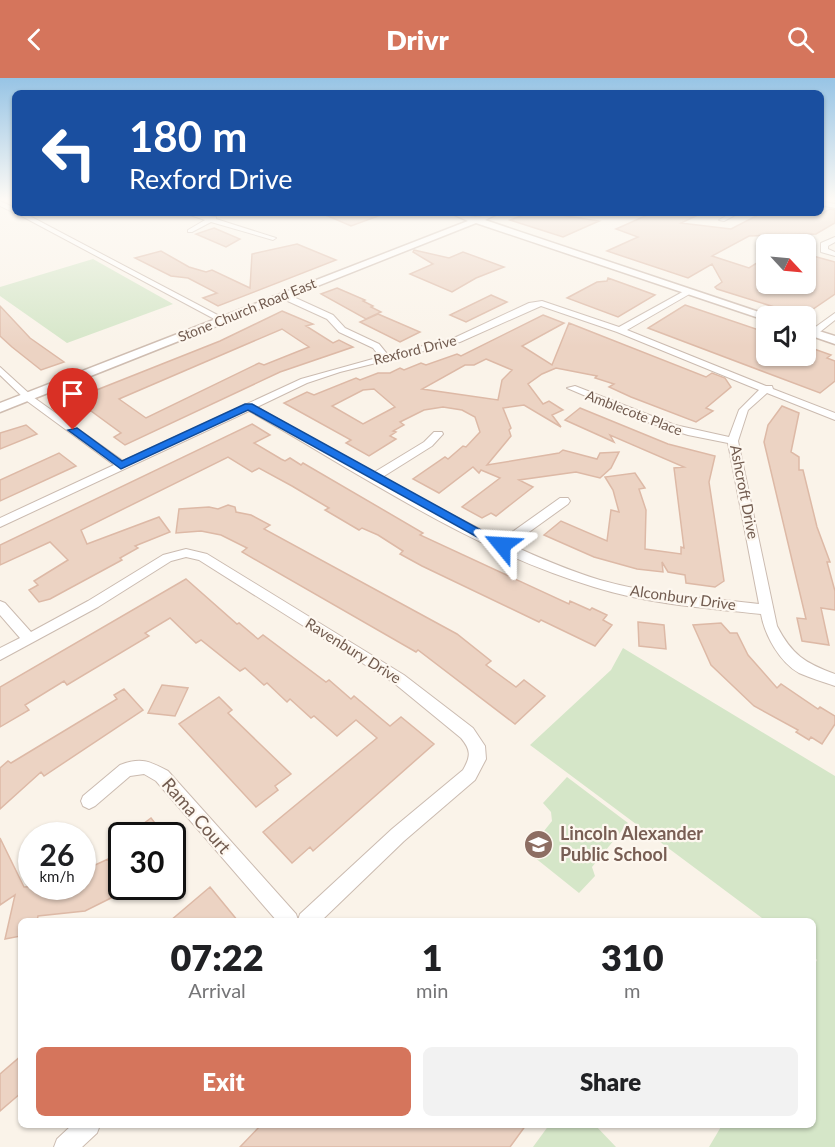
<!DOCTYPE html>
<html lang="en">
<head>
<meta charset="utf-8">
<style>
  body { margin:0; font-family:Lato,sans-serif; background:#f2f2f2; color:#202124; height:100vh; display:flex; flex-direction:column; font-size:22px; white-space:nowrap }
  * { box-sizing:border-box; margin:0 }
  p { font-size:20px; color:#757577 }
  .icon { flex:none; width:33px; height:33px; fill:none; stroke:currentColor; stroke-width:2; stroke-linecap:round; stroke-linejoin:round }
  .map { position:relative; flex:1; overflow:hidden }
  .sheet { position:absolute; left:18px; top:840px; width:798px; height:210px; display:flex; flex-direction:column; background:#fff; border-radius:9px; box-shadow:0 2px 4px #0004 }
  .sheet>* { flex:none }
  .top-card { position:absolute; left:12px; top:12px; width:812px; height:126px; border-radius:9px; box-shadow:0 2px 4px #0004; background:#1a4fa0; color:#fff; overflow:hidden }
  .needle { width:39px; rotate:116deg }
  .fabs { position:absolute; left:756px; top:156px; display:grid; gap:12px }
  .fabs a { display:grid; place-items:center; width:60px; height:60px; border-radius:9px; background:#fff; box-shadow:0 2px 4px #0004; font-size:30px }
  .speed { position:absolute; left:18px; top:744px; display:flex; gap:12px; font-size:30px; font-weight:700; text-align:center }
  .speed>* { display:grid; place-content:center; width:78px; height:78px; border-radius:50%; background:#fff; box-shadow:0 2px 4px #0004; line-height:1 }
  .speed small { font-size:15px; font-weight:400 }
  .speed .limit { border:3px solid #111; border-radius:9px; background:#fff; color:#111 }
  .pin { position:absolute; display:grid; place-items:center; width:51px; height:51px; color:#fff; margin:-62px -26px; border-radius:50% 50% 50% 0; rotate:-45deg; box-shadow:0 0 6px #0007 }
  .pin .icon { rotate:45deg }
  .me { position:absolute; width:66px; margin:-33px; rotate:297deg; stroke-linejoin:round; filter:drop-shadow(0 0 4px #0008) }
  .turn { display:flex; align-items:center; gap:21px; height:126px; padding:0 18px; font-size:27px }
  .turn .icon { width:78px; height:78px; stroke-width:2.5 }
  .turn b { display:block; font-size:42px; line-height:51px }
  .eta { display:flex; justify-content:space-evenly; align-items:center; height:102px; text-align:center }
  .eta b { font-size:36px; font-weight:800; line-height:42px }
  .action { display:flex; gap:12px; margin-top:auto; padding:12px 18px }
  .action a { flex:1; height:69px; border-radius:9px; background:#d5755c; color:#fff; font-size:24px; font-weight:800; line-height:69px; text-align:center }
  .action a+a { background:#f2f2f2; color:#202124 }
  header { display:flex; justify-content:space-between; align-items:center; height:78px; padding:0 18px; background:#d5755c; color:#fff; font-size:27px; font-weight:800 }
  .map>svg:first-child { display:block }
</style>
</head>
<body>
<header><svg class="icon" aria-label="back" viewBox="0 0 24 24"><path d="M15 5l-7 7 7 7"/></svg>Drivr<svg class="icon" aria-label="search" viewBox="0 0 24 24"><circle cx="10" cy="10" r="6"/><path d="M15 15l6 6"/></svg></header>
<div class="map">
<svg width="835" height="1069" viewBox="0 0 835 1069">
  <rect width="100%" height="100%" fill="#faf3e9"/>
  <path fill="#d5e6c8" d="M93 181 173 226 67 265 0 218V209Z
    M623 570 835 698V1069H709L722 1047H813V889L817 882 813 878V843H766L530 667 611 592Z
    M567 699 628 745 592 789 595 798 579 815 534 779 540 758 552 743 551 734 543 725Z
    M549 1047H595L616 1069H533Z"/>
  <path fill="#ecd3c3" stroke="#ddb9a6" stroke-width="1.5" fill-rule="evenodd" d="M830 131 835 132V145L816 156 749 158 712 178 749 190 766 179V194L763 198 766 200V206H806V176L835 184V216L803 238 717 211 715 209 722 204 712 186 688 200 607 173 638 159 616 151 652 135H702L681 145 731 151 762 135H823Z
    M321 135H381V137L351 148Z
    M529 135H574L566 138 599 143 563 159 510 142Z
    M214 150 240 161 226 169 196 156Z
    M297 166 336 182 218 228 203 220 217 215 188 200 171 198 135 180 161 173 189 189 206 194 212 192 250 210 252 176Z
    M414 172 449 180 463 174 504 189 476 200 452 214 410 196 433 186 413 174Z
    M608 200 633 209 655 217 618 239 567 220 597 204 607 203Z
    M337 210 365 222 363 223 373 228 371 229 381 234 366 241 321 216Z
    M491 217 507 224 466 244 450 237Z
    M685 227 759 252 758 253 766 256V280L784 286 796 278H806V268L831 277 827 280 835 283V303L820 315 648 250Z
    M0 228 30 260 64 284 41 292 12 269 0 258Z
    M282 233 313 246 306 248 333 265 339 262 353 269 280 294 125 367 114 359 121 355 91 333 87 334 74 325 94 313 220 263ZM282 251 309 269 264 287 259 285 146 340 119 321Z
    M378 236 420 254 400 264 360 244Z
    M543 237 564 245 522 268 552 287 569 245 706 299 712 295 725 300 731 309 706 330 713 333 696 344 631 319 609 309 614 306 595 300 597 298 556 290 542 296 528 306 543 326 549 323 563 332 552 337 561 349 524 327 503 330 511 350 509 352 511 358 487 387 559 375 563 372 597 381 600 375 619 374 611 390 600 400 576 394 519 402 533 409 496 438 491 435 482 440 462 429 500 400 481 392 479 395 473 389 439 415 413 401 445 379 448 381 463 368 466 369 480 354 475 339 462 332 443 329 424 332 400 344 404 347 393 353 396 354 390 358 396 361 369 378 346 365 351 362 284 325 307 314 314 317 356 300 360 302 378 295H390L400 290 404 292 421 285 426 287 457 276 461 278ZM486 281 512 292 502 302 498 322 422 311 465 287H474ZM374 311 395 329 363 346 332 328 363 312Z
    M782 328 799 335 791 374 799 379V392H803L817 449 830 484H827L835 513V532L821 530 829 567 802 563 797 540 806 541 764 364 768 347Z
    M580 330 668 366 715 378 709 404 724 503 715 509 686 505 685 497 668 494 662 484 663 494 637 491 594 479 544 457 561 443 607 463 611 432 619 434 613 412 605 399 635 395 645 410 639 411 646 432 645 471 681 476V469L684 470 674 390 684 389 610 357 614 364 565 342Z
    M252 346 270 357 254 365 281 381 285 383 290 380 301 387 303 385 423 455 420 457 569 526 570 523 590 532 592 530 607 537 603 542 612 547 595 568 541 542 539 544 422 488 400 476 403 473 378 457 362 450 359 452 325 432 329 430 292 408 259 390 252 394 228 379 81 452 87 466 159 439 170 454 135 468 138 470 120 480 122 482 50 521 39 524 29 512 38 507 34 503 68 482 50 464 0 487V467Z
    M26 347 37 356 0 371V355Z
    M59 375 76 388 0 423V402Z
    M228 427 235 429 236 434 251 437 270 447 264 451 457 556 491 583 486 587 516 609 524 602 545 618 515 646 418 572 416 574 242 474 247 470 221 457 201 453 176 455 179 431 209 429 218 431Z
    M186 501 237 546 239 545 258 561 263 557 326 604 329 602 351 621 354 618 390 648 401 639 434 666 313 773 310 769 292 785 263 754 377 660 356 642 337 658 314 638 311 640 290 621 287 624 267 605 264 607 245 590 240 593 201 562 196 565 170 540 145 555 149 558 67 607 64 603 25 627 29 632 0 649V609Z
    M638 544 664 547 666 571 639 568Z
    M721 545 730 555H737L748 577 777 610 781 606 818 631 820 629 835 638V646L822 666 811 659 809 662 796 654 798 652 754 628 711 587 693 547Z
    M162 607 188 610 175 638 148 635Z
    M124 611 143 632 44 698 41 694 0 731V690L8 683 11 685 117 621 114 617Z
    M219 619 232 632 228 635 291 696 275 708 278 712 256 729 179 646Z
    M151 740 165 758H127Z
    M0 760 24 809 44 808 43 814 82 808V793L108 781 119 816 85 833 38 838 37 843H21V858L5 861 15 817 0 827Z
    M210 809 238 843H170Z
    M21 978V1015L0 1033V996Z
    M261 1047H526L510 1069H240Z"/>
  <g fill="none" stroke-linecap="round" stroke-linejoin="round">
    <defs>
      <path id="minor" d="M0 123 15 130V135L0 128Z
        M820 123 835 126V130L820 127Z
        M16 135H24L227 242 220 244Z
        M184 135 216 139V141L276 160 273 162 211 144 192 154H188V152L205 142Z
        M731 135H739L724 143 719 142Z
        M835 159V164L828 168V171L835 174V178L821 174V165Z
        M686 212 693 214 627 252 766 308H772L773 311 835 335V342L767 315 748 332 738 363 777 548C792 577 805 585 835 596V608C824 604 810 600 799 595 780 584 765 558 761 536 705 530 648 526 594 509 472 473 359 395 249 333L0 449V440L114 387 27 323 0 297V289L33 319 123 383 301 301 380 279 373 270 339 254 327 241 281 220V216H287L333 237 345 250 379 266 388 277 454 260 529 225 542 223 619 249ZM541 228 617 254 759 312 739 332 729 359 675 347 575 308 567 310 647 344 688 357 728 365 759 526C706 520 652 517 600 502 570 493 540 480 511 467L568 426 570 423 568 420H560L501 462 381 400 432 368 443 356 442 354H434L424 364 373 395 257 329 307 305 340 294 460 264Z
        M835 235V242L816 257H810V253Z
        M186 471 207 476 404 597 473 650 485 668 486 681 475 702 404 763 321 843H277L156 703 144 696 130 698 95 728 89 731 83 728 81 723 83 718 120 687C141 679 149 683 168 693L296 836 298 842 300 836 392 751 463 692C471 678 471 672 461 660L394 605 199 482 186 479 171 483 98 529 0 582V570L20 560 0 537V523L5 525 31 554 88 523 163 477Z
        M72 1047H100L97 1055 82 1069H54L57 1061Z"/>
      <path id="secondary" d="M450 135C459 135 466 138 475 139 482 139 491 135 499 135L485 142 771 238H766V242L762 241 476 145 0 334V325L468 143Z
        M806 249 835 258V266L806 256Z"/>
    </defs>
    <use href="#minor" stroke="#cbbbb0" stroke-width="2"/>
    <use href="#secondary" stroke="#cfbdb1" stroke-width="3"/>
    <use href="#minor" fill="#fff" fill-rule="evenodd"/>
    <use href="#secondary" fill="#fff" fill-rule="evenodd"/>
  </g>
  <linearGradient id="sky" x2="0" y2="1"><stop stop-color="#97c4e5"/><stop offset="0.45" stop-color="#fdfaf5"/><stop offset="1" stop-color="#fdfaf5" stop-opacity="0"/></linearGradient>
  <rect width="835" height="269" fill="url(#sky)"/>
  <path fill="#1a73e8" stroke="#114b97" stroke-width="1.5" d="M245 326H252L508 467 506 470H497L248 332 121 391 68 352 77 350 122 383Z"/>
  <defs>
    <symbol id="school-disc" viewBox="-11 -11 22 22"><circle r="9.5" fill="#8d6e63" stroke="#fdf7ef"/><path d="M0-5L7-2L0 1L-7-2ZM-4 1L0 2.5L4 1V4Q0 6-4 4Z" fill="#fff"/></symbol>
  </defs>
  <g fill-rule="evenodd">
    <use href="#school-disc" x="522" y="750" width="33" height="33"/>
  </g>
  <g text-anchor="middle" stroke-width="4.5" stroke-linejoin="round" paint-order="stroke">
    <g font-size="14" fill="#715b4f" stroke="#fdf7ef">
      <text transform="translate(247 232) rotate(-22)" y="5">Stone Church Road East</text>
      <text transform="translate(415 272) rotate(-14)" y="5">Rexford Drive</text>
      <text transform="translate(634 335) rotate(21)" y="5">Amblecote Place</text>
    </g>
    <g font-size="15" fill="#715b4f" stroke="#fdf7ef">
      <text transform="translate(744 414) rotate(79)" y="5">Ashcroft Drive</text>
      <text transform="translate(683 520) rotate(8)" y="5">Alconbury Drive</text>
      <text transform="translate(353 573) rotate(32)" y="5">Ravenbury Drive</text>
    </g>
    <g font-size="18" fill="#715b4f" stroke="#fdf7ef">
      <text transform="translate(196 738) rotate(49)" y="6">Rama Court</text>
    </g>
    <g font-size="18" font-weight="bold" fill="#785e54" stroke="#fdf7ef" text-anchor="start">
      <text x="560" y="762">Lincoln Alexander<tspan x="560" dy="21">Public School</tspan></text>
    </g>
  </g>
</svg>
<div class="fabs">
<a><svg class="needle" viewBox="-14 -14 28 28"><path d="M0-13l5 13h-10z" fill="#e53935"/><path d="M0 13l5-13h-10z" fill="#757577"/></svg></a>
<a><svg class="icon" aria-label="sound" viewBox="0 0 24 24"><path d="M4 9h4l5-4v14l-5-4H4zM17 9q2 3 0 6"/></svg></a>
</div>
<div class="speed"><div>26<small>km/h</small></div><div class="limit">30</div></div>
<div class="pin" style="left:73px;top:352px;background:#d93025"><svg class="icon" aria-label="arrive" viewBox="0 0 24 24"><path d="M6 21V4h12l-3 4 3 4H6"/></svg></div>
<svg class="me" style="left:502px;top:467px" viewBox="-20 -20 40 40"><path d="M0-17L14 15 0 8-14 15z" fill="#1a73e8" stroke="#fff" stroke-width="4"/></svg>
<div class="top-card">
<div class="turn"><svg class="icon" aria-label="left" viewBox="0 0 24 24"><path d="M17 20v-9H6M10 6l-5 5 5 5"/></svg><div><b>180 m</b>Rexford Drive</div></div>
</div>
<section class="sheet">
<div class="eta">
<div><b>07:22</b><p>Arrival</p></div>
<div><b>1</b><p>min</p></div>
<div><b>310</b><p>m</p></div>
</div>
<div class="action"><a>Exit</a><a>Share</a></div>
</section>
</div>
</body>
</html>
